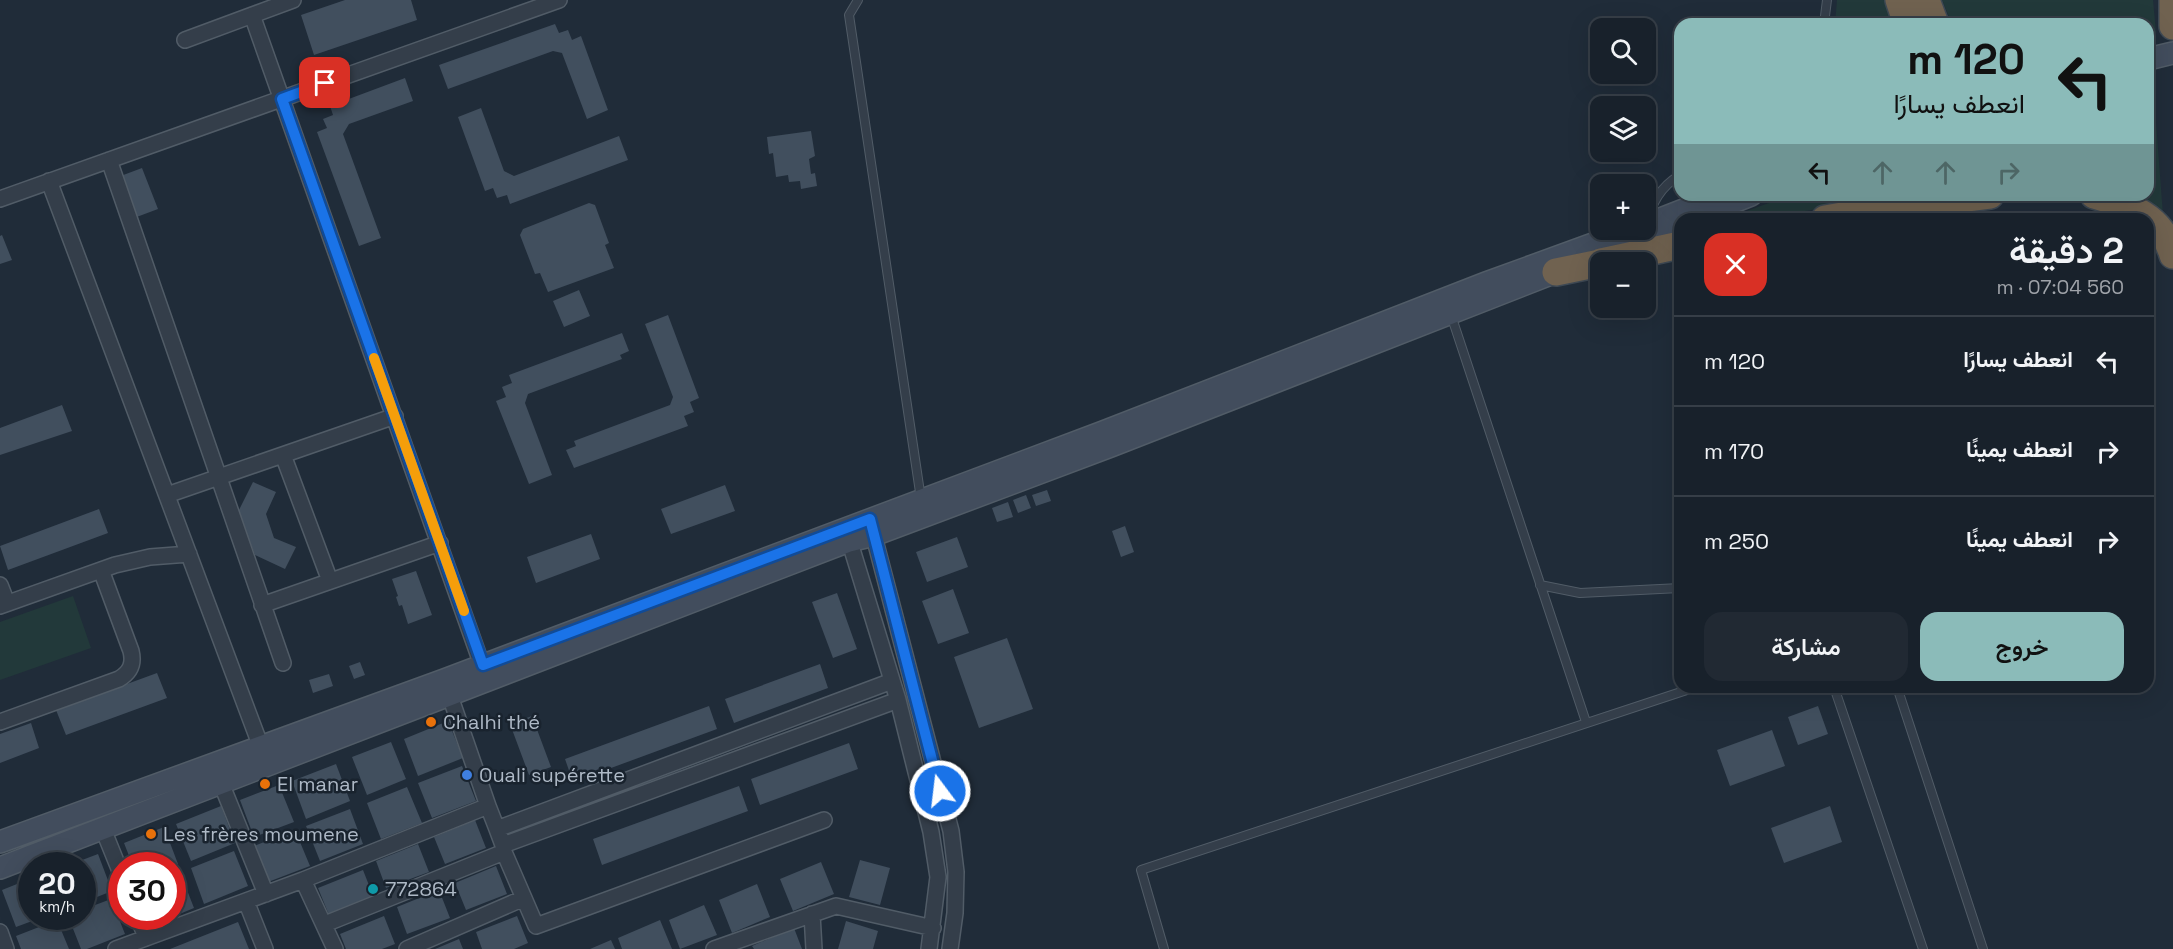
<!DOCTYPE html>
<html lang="ar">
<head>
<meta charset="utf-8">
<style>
  body { margin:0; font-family:"Space Grotesk",Vazirmatn,sans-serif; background:#212933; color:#f1f3f6; direction:rtl; height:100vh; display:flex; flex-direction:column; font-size:22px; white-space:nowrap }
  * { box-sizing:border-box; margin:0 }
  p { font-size:20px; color:#9fa3a9 }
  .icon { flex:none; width:33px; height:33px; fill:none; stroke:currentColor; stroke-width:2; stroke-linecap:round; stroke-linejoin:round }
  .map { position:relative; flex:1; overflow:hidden; direction:ltr }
  .panel { position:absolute; left:1674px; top:213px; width:480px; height:480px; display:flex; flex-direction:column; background:#18212b; border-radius:18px; box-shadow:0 6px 24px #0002,0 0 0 2px #363e47; direction:rtl }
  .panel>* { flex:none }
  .guide { position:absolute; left:1674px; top:18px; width:480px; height:183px; border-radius:18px; box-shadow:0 6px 24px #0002,0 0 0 2px #363e47; direction:rtl; background:#8bbbb9; color:#111; overflow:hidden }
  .buttons { position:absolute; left:1590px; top:18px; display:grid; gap:12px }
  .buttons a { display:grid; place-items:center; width:66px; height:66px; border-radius:12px; background:#18212b; box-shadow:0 6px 24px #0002,0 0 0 2px #363e47; font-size:30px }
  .speed { position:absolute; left:18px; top:852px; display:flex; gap:12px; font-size:30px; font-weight:700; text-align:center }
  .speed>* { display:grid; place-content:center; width:78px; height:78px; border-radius:50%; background:#18212b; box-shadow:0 6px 24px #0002,0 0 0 2px #363e47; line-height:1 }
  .speed small { font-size:15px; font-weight:400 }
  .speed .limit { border:9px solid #d22; background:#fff; color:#111 }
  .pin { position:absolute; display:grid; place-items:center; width:51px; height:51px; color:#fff; margin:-26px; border-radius:12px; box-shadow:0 3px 9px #0006 }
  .me { position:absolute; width:66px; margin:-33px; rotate:345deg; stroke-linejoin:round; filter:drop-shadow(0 0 4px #0008) }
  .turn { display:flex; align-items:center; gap:21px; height:126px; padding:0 30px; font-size:27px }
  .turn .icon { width:78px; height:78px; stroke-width:2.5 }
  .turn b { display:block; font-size:42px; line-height:51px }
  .lanes { display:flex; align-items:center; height:57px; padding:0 30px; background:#0003; justify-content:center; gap:30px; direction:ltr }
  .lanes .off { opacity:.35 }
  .round { display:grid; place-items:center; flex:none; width:63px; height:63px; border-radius:18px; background:#212933 }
  .headline { display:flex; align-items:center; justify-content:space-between; height:102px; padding:0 30px }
  h1 { font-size:36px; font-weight:600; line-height:45px }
  .button { display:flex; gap:12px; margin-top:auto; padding:12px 30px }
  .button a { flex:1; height:69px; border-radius:18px; background:#8bbbb9; color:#111; font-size:24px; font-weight:600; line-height:69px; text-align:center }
  .button a+a { background:#212933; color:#f1f3f6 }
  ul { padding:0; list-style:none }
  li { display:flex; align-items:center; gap:18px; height:90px; padding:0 30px; border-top:2px solid #363e47 }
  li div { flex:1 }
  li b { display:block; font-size:22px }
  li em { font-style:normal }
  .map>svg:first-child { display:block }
</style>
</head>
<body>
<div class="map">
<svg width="2173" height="949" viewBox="0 0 2173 949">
  <rect width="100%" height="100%" fill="#202c39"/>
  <path fill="#22393a" d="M1837 0H1888L1896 24H1835Z
    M1942 0H2153L2156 33 2148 36V24H1952Z
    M2153 82 2163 215 2123 195H2148V83Z
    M1791 195H1913L1751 219H1725Z
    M73 596 91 648 0 680V622Z"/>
  <path fill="#414f5e" d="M345 0H411L417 20 314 55 301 15Z
    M555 24 559 33 568 30 572 40 581 36 608 110 587 119 562 53 553 51 448 89 439 65Z
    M405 78 413 101 349 124 343 134 381 238 359 246 317 132 327 128 323 119 333 115 330 106Z
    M481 108 504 171 514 176 619 136 628 160 510 204 507 195 497 198 493 188 485 191 458 117Z
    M811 131 815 156 809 159 811 174 815 173 817 186 801 189 800 181 789 182 788 175 776 177 773 153 769 154 767 137Z
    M142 168 158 209 134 218 118 177Z
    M589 203 595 205 609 243 605 245 614 268 548 292 540 273 535 274 520 235 523 229Z
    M2 235 12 260 0 264V236Z
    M579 290 590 316 564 327 553 301Z
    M668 315 699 398 690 402 694 412 684 416 688 426 574 468 566 450 576 446 574 441 670 405 673 397 645 324Z
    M622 333 629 351 620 355 622 359 528 394 525 403 552 475 529 484 496 401 506 397 502 387 512 383 509 375Z
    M62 405 72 431 0 455V428Z
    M253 482 276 492 266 514 274 538 296 547 285 569 255 555 238 512Z
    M725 485 735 511 671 534 661 509Z
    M1047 490 1051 501 1036 506 1032 495Z
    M1026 495 1031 508 1018 513 1013 500Z
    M1008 502 1013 517 997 522 992 508Z
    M99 509 108 533 8 570 0 546Z
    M1125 526 1134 552 1121 557 1112 531Z
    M591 534 600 559 536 583 527 557Z
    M957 537 968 567 927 582 916 552Z
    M416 571 432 615 408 624 402 605 399 606 396 597 398 596 392 579Z
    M953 589 969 633 938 644 922 601Z
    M837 593 857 649 833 658 812 602Z
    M1007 638 1033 709 979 728 954 657Z
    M360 662 365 675 354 679 349 666Z
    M820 664 828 688 734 723 725 699Z
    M157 673 167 698 66 735 56 710Z
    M329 674 333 686 313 693 309 680Z
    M709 706 717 729 573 782 565 759Z
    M1818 706 1828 734 1798 745 1788 717Z
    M532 716 551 767 529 775 510 724Z
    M448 721 463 758 418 776 404 739Z
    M31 723 39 748 0 763V734Z
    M1772 730 1785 766 1730 786 1717 750Z
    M391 742 406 779 367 795 352 757Z
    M849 743 858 769 760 805 751 779Z
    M336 764 350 801 306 819 292 781Z
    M462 766 476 801 432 818 418 783Z
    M279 785 294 822 254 837 240 800Z
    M739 786 748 811 602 865 593 839Z
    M407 787 422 823 381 839 367 803Z
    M221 806 235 843 191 861 176 824Z
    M1830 806 1842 842 1784 863 1771 828Z
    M350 809 363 844 320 861 306 826Z
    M475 820 486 848 445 864 434 837Z
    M164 827 178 864 172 866H133L124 843Z
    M295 830 310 866 268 882 254 846Z
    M418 844 429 872 386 888 376 861Z
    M234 851 248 886 204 904 191 868Z
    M98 854 112 891 82 903V866L69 865Z
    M860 860 890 868 880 905 849 897Z
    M821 862 834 894 793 911 780 879Z
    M496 866 507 894 466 910 455 883Z
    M363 870 374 898 329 915 318 888Z
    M180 872 194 908 153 925 150 916H172V875Z
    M32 878V916L43 917 16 927 2 890Z
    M757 884 770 917 732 933 719 900Z
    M439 890 450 918 407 934 397 907Z
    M111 899 125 934 87 949H81L68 916H82V910Z
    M704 905 717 935 680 949 669 920Z
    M384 916 395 944 382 949H346L340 934Z
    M517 916 528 943 514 949H482L476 932Z
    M57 920 69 949H21L16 936Z
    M660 920 672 949H622L618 938Z
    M846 921 878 931 873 949H838Z
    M238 922 249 949H170Z
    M794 928 802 949H754L752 946Z
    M459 939 463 949H435Z
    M611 940 615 949H590Z"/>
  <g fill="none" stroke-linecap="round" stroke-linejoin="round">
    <defs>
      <path id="service" d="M858 0 849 15 921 499
        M1824 24 1827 0
        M1646 225C1652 203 1660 187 1680 175
        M1451 315 1586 722
        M1540 585 1580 593 1680 588
        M1834 687 1923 949
        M1897 687 1983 949
        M1164 949 1141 870 1696 687"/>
      <path id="minor" d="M252 15 482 665
        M185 40 293 0
        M109 160 283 663
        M49 181 261 747
        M0 199 559 0
        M283 455 330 581
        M167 495 395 416
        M871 525 951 831 956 872 955 913 950 949
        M847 533 898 700 931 832 938 877 929 949
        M0 585 7 603
        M262 605 440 543
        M0 606 115 565 150 557 189 554
        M0 722 119 679C131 672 134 663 131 651L101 570
        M221 783 266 894
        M488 806 497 829 892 681
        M103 829 122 876
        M497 829 503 845 898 700
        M503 845 504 852 536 926 824 820
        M246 901 265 949
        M812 914 814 949
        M138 916 146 938
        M325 924 504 852
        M0 932 6 949
        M116 949 303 880
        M335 949 303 880 488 806 450 696
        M407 949 524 898
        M714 949 836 906 933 928"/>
      <path id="secondary" d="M2148 59 2173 53
        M1708 212 1751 195
        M1658 220 1722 195
        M1608 252 1680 223
        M0 842 444 680 1103 432 1486 283 1623 233
        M0 868 849 541 874 535 1111 446 1571 266"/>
      <path id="motorway" d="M1899 0 1907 24
        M1926 0 1935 24
        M2173 0V26
        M2094 195C2130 206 2161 215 2173 255
        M1825 219 1881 209 1990 195
        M1601 262 1680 245
        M1556 272 1600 263"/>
    </defs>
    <use href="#service" stroke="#515c67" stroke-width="10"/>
    <use href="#minor" stroke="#515c67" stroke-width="18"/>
    <use href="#secondary" stroke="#515c67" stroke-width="24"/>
    <use href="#motorway" stroke="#3e4954" stroke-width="30"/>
    <use href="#service" stroke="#343e4a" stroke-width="8"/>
    <use href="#minor" stroke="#343e4a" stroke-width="15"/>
    <use href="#secondary" stroke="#424d5d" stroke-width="21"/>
    <use href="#motorway" stroke="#706250" stroke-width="27"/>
  </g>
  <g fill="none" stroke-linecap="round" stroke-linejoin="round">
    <defs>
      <path id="route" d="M325 83 282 99 483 665 870 519 940 791"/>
    </defs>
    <use href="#route" stroke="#114b97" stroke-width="15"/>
    <use href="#route" stroke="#1a73e8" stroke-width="10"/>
    <path stroke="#f59e0b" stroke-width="10" d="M374 358 464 611"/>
  </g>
  <g fill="#e8710a" stroke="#19232e" stroke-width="2">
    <circle cx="431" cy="722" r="6"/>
    <circle cx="265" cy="784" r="6"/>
    <circle cx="151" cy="834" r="6"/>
  </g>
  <circle fill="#3f7fe0" stroke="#19232e" stroke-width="2" cx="467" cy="775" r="6"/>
  <circle fill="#0f9aa8" stroke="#19232e" stroke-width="2" cx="373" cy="889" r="6"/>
  <g text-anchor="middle" stroke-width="5" stroke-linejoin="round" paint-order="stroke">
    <g font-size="20" fill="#aeb9c6" stroke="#19232e" text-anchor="start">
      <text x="443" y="729">Chalhi thé</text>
      <text x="479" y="782">Ouali supérette</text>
      <text x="277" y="791">El manar</text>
      <text x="163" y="841">Les frères moumene</text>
      <text x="385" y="896">772864</text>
    </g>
  </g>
</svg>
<div class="buttons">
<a><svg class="icon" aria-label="search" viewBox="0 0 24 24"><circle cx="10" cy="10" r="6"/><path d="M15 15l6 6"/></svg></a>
<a><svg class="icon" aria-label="layers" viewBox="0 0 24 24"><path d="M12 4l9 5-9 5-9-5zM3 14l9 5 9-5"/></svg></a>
<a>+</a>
<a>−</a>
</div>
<div class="speed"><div>20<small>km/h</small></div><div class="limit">30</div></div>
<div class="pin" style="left:325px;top:83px;background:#d93025"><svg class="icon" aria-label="arrive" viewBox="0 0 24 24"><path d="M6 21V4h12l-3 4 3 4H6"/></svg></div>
<svg class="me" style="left:940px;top:791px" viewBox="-20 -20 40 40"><circle r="17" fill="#1a73e8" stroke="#fff" stroke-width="3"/><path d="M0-11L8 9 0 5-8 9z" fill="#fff"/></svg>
<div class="guide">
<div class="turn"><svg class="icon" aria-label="left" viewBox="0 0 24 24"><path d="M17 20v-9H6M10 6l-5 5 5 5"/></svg><div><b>120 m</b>انعطف يسارًا</div></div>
<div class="lanes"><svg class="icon" aria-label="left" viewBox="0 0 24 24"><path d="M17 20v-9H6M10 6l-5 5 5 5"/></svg><svg class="icon off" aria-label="ahead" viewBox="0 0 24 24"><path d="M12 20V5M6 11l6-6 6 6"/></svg><svg class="icon off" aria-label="ahead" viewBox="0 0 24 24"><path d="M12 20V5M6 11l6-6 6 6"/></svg><svg class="icon off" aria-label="right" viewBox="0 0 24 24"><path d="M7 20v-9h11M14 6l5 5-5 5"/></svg></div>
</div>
<section class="panel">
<div class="headline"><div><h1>2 دقيقة</h1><p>560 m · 07:04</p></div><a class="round" style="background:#d93025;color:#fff"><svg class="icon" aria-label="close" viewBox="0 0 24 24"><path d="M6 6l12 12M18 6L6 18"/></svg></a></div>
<ul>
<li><svg class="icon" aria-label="left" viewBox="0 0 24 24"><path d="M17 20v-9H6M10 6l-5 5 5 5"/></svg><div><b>انعطف يسارًا</b></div><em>120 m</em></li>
<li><svg class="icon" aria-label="right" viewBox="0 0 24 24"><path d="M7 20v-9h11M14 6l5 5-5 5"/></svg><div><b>انعطف يمينًا</b></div><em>170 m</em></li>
<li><svg class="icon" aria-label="right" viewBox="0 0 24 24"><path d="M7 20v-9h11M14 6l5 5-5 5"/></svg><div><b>انعطف يمينًا</b></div><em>250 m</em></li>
</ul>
<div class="button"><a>خروج</a><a>مشاركة</a></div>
</section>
</div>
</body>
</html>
